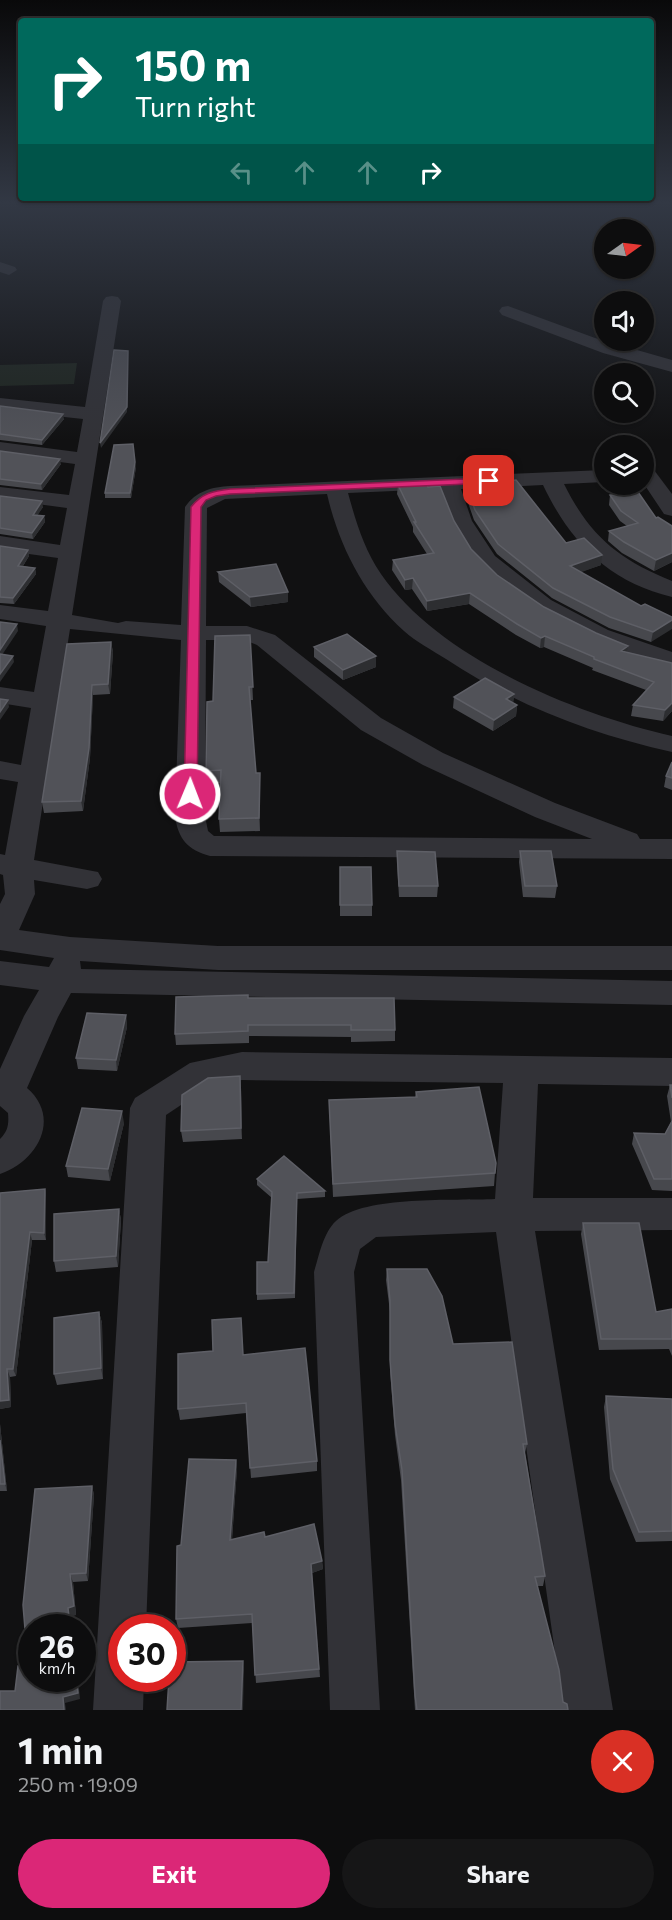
<!DOCTYPE html>
<html lang="en">
<head>
<meta charset="utf-8">
<style>
  body { margin:0; font-family:Commissioner,sans-serif; background:#161617; color:#f1f3f6; height:100vh; display:flex; flex-direction:column; font-size:22px; white-space:nowrap }
  * { box-sizing:border-box; margin:0 }
  p { font-size:20px; color:#9a9c9e }
  .icon { flex:none; width:33px; height:33px; fill:none; stroke:currentColor; stroke-width:2; stroke-linecap:round; stroke-linejoin:round }
  .map { position:relative; height:1710px; overflow:hidden }
  .panel { display:flex; flex-direction:column; background:#0d0d0e; flex:1 }
  .panel>* { flex:none }
  .top-card { position:absolute; left:18px; top:18px; width:636px; height:183px; border-radius:6px; box-shadow:0 2px 4px #0004,0 0 0 2px #2d2d2e; background:#00695c; color:#fff; overflow:hidden }
  .needle { width:39px; rotate:76deg }
  .fabs { position:absolute; left:594px; top:219px; display:grid; gap:12px }
  .fabs a { display:grid; place-items:center; width:60px; height:60px; border-radius:50%; background:#0d0d0e; box-shadow:0 2px 4px #0004,0 0 0 2px #2d2d2e; font-size:30px }
  .speed { position:absolute; left:18px; top:1614px; display:flex; gap:12px; font-size:30px; font-weight:700; text-align:center }
  .speed>* { display:grid; place-content:center; width:78px; height:78px; border-radius:50%; background:#0d0d0e; box-shadow:0 2px 4px #0004,0 0 0 2px #2d2d2e; line-height:1 }
  .speed small { font-size:15px; font-weight:400 }
  .speed .limit { border:9px solid #d22; background:#fff; color:#111 }
  .pin { position:absolute; display:grid; place-items:center; width:51px; height:51px; color:#fff; margin:-26px; border-radius:12px; box-shadow:0 3px 9px #0006 }
  .me { position:absolute; width:66px; margin:-33px; rotate:1deg; stroke-linejoin:round; filter:drop-shadow(0 0 4px #0008) }
  .turn { display:flex; align-items:center; gap:21px; height:126px; padding:0 18px; font-size:27px }
  .turn .icon { width:78px; height:78px; stroke-width:2.5 }
  .turn b { display:block; font-size:42px; line-height:51px }
  .lanes { display:flex; align-items:center; height:57px; padding:0 18px; background:#0003; justify-content:center; gap:30px; direction:ltr }
  .lanes .off { opacity:.35 }
  .round { display:grid; place-items:center; flex:none; width:63px; height:63px; border-radius:32px; background:#161617 }
  .overview { display:flex; align-items:center; justify-content:space-between; height:102px; padding:0 18px }
  h1 { font-size:36px; font-weight:700; line-height:45px }
  .primary-button { display:flex; gap:12px; margin-top:auto; padding:12px 18px }
  .primary-button a { flex:1; height:69px; border-radius:36px; background:#db2777; color:#fff; font-size:24px; font-weight:700; line-height:69px; text-align:center }
  .primary-button a+a { background:#161617; color:#f1f3f6 }
  .map>svg:first-child { display:block }
</style>
</head>
<body>
<div class="map">
<svg width="672" height="1710" viewBox="0 0 672 1710">
  <rect width="100%" height="100%" fill="#111112"/>
  <path fill="#1e251f" d="M77 363 74 384 0 386V365Z"/>
  <g fill="none" stroke-linecap="round" stroke-linejoin="round">
    <path fill="#323237" fill-rule="evenodd" d="M0 262 15 267 17 270 9 275 0 272Z
      M112 296 118 297 121 301 72 615 118 623 126 621 181 625 185 507C196 491 212 487 230 486L604 470V482L564 484C590 536 618 559 672 581V597C609 582 570 542 543 485L461 489 472 521 495 556 551 600 608 630 672 652V669C608 653 525 614 479 566 460 546 448 516 439 489L348 493C356 522 364 549 381 574 439 658 575 714 672 736V752C591 734 515 705 446 659 432 650 416 642 404 631 364 595 339 546 327 494L225 499 207 508 206 626H247L275 635 381 718 443 753 555 803 637 834 640 839H672V859L210 856C188 850 178 839 175 816L181 640 70 629 34 860 98 872 102 879 98 886 87 889 34 880 35 894 19 930 70 937 218 946H672V970H218L80 961 81 969 672 981V1005L71 993 58 1017 27 1088C62 1118 37 1162 0 1174V1139C8 1131 9 1124 8 1113L0 1106V1069L24 1016 39 990 0 985V961L49 967 54 958 0 950V904L5 894 3 875 0 874V854L5 855 18 782 0 779V761L21 765 31 708 0 703V687L34 692 46 626 0 619V605L48 611 58 558 0 550V536L60 545 67 508 0 499V487L69 495 75 464 0 454V442L77 452 83 419 0 410V398L85 407 103 301 106 297ZM206 640H244L257 645 361 730 423 765 535 817 592 839 214 836 208 831 205 816Z
      M508 306 595 338 672 360V372L603 353 502 315 499 311 502 307Z
      M647 468 654 470 672 494V516L664 514 644 484V469Z
      M242 1052 672 1058V1086L538 1084 533 1198H672V1230L535 1231 613 1710H563L496 1232 376 1237 360 1249 354 1272 380 1710H330L314 1272C319 1256 323 1233 336 1221 364 1195 456 1201 495 1199L503 1083 242 1080 211 1085 166 1115 146 1628H122V1678H144L143 1710H93L130 1108 135 1098 190 1063Z"/>
  </g>
  <path fill="#47484d" d="M0 406 64 419 42 445 0 440Z
    M0 451 61 464 42 490 0 485Z
    M136 467 131 498H105V493Z
    M466 484 601 565 580 572 641 606 672 617 651 642 609 628 552 598 497 554 474 520 465 494Z
    M398 485 428 487 454 521 471 549 497 575 544 607 627 652 672 663V711L663 721 631 716 633 705 646 690 592 670 593 668 544 647 540 648 516 635 469 604 427 611 412 589 405 590 392 570 393 560 427 554 413 532V527L397 494Z
    M610 495 672 526V562L654 571 622 553 608 541 609 531 627 526 620 521 609 505Z
    M0 496 43 507 37 515 44 516 45 522 33 539 0 534Z
    M0 546 28 550 29 556 23 566 35 568 36 574 14 604 0 603Z
    M218 572 288 592V602L251 607 219 582Z
    M250 635 253 700H250L256 773 260 787V831L220 832 219 819 221 783 207 784 206 771 213 701Z
    M111 642 113 652 110 694 93 695 90 758 83 811 44 813 42 802 67 644Z
    M314 647 376 667 343 680 314 657Z
    M514 694 513 703 517 705 516 716 493 731 453 708 454 697Z
    M672 762V790L664 787 666 776Z
    M397 851 438 886 437 897H399L397 863Z
    M520 851 557 886 555 898 523 897 519 862Z
    M340 867 372 905V916H340Z
    M248 998 395 1030V1041L351 1042V1037L249 1036V1043L176 1045 175 1034Z
    M126 1015 127 1027 117 1071 78 1069 76 1058Z
    M670 1085H672V1191L652 1190 632 1144 634 1133 665 1134 671 1122 667 1096Z
    M241 1087 242 1139 183 1142 181 1131Z
    M416 1092 495 1173 494 1186 333 1197 329 1100 415 1097Z
    M124 1123 110 1181 68 1177 66 1166Z
    M257 1179 325 1191V1197L297 1199 295 1298 257 1300V1294L268 1262 272 1198 257 1185Z
    M45 1189 46 1197V1240H32L16 1376 10 1377 11 1407 0 1409V1193Z
    M119 1209 121 1220 118 1267 56 1272 54 1261Z
    M583 1223 656 1312 672 1309V1356L669 1349 599 1350 581 1234Z
    M387 1269 453 1344 527 1444 525 1453 545 1576 543 1586H537L563 1702 568 1710H415L401 1480 395 1435 390 1371V1312L386 1280Z
    M99 1312 102 1323 103 1379 57 1385 54 1374Z
    M243 1355 317 1461V1471L251 1478 246 1413 180 1420 178 1409Z
    M606 1396 672 1399V1541L636 1542 610 1479 604 1407Z
    M0 1424 7 1491H0Z
    M236 1460 237 1469 232 1540 265 1537 322 1561 323 1569 312 1573 320 1677 256 1683 252 1623 178 1628 176 1619 181 1545Z
    M92 1486 94 1495 88 1581 73 1582 76 1615 71 1616 72 1628H32V1637H28L25 1629Z"/>
  <path fill="#2d2e31" d="M128 351 127 412 101 448 100 443Z
    M63 414 64 419 42 445V440Z
    M60 459 61 464 42 490 41 484Z
    M135 462 136 467 131 498 130 493Z
    M42 501 43 507 34 521 33 515Z
    M44 516 45 522 33 539 32 533Z
    M28 550 29 556 19 572 18 566Z
    M672 553V562L654 571 656 560Z
    M602 555 601 565 568 577 570 566Z
    M35 568 36 574 14 604 13 598Z
    M413 578 412 589 405 590V580Z
    M288 592V602L251 607 250 597Z
    M470 593 469 604 427 611V601Z
    M672 620V629L651 642 653 632Z
    M17 624 18 631 0 658V650Z
    M545 636 544 647 540 648 541 638Z
    M111 642 113 652 110 694 108 684Z
    M628 646 626 657 621 651Z
    M13 656 14 662 0 682V674Z
    M376 656V667L343 680V670Z
    M92 685 93 695 90 758 83 811 81 801Z
    M514 694 513 705 506 699Z
    M8 700 9 707 0 720V712Z
    M672 703V711L663 721 665 710Z
    M517 705 516 716 493 731 494 720Z
    M260 773V831L259 818Z
    M126 1015 127 1027 117 1071 116 1060Z
    M240 1076 241 1087 242 1139 241 1128Z
    M122 1111 124 1123 110 1181 108 1169Z
    M45 1189 46 1197V1240L44 1233Z
    M119 1209 121 1220 118 1267 116 1256Z
    M30 1232 32 1240 16 1376 13 1369Z
    M99 1312 102 1323 103 1379 101 1368Z
    M7 1369 10 1377 11 1407 0 1409V1401Z
    M0 1424 7 1491 5 1484 0 1440Z
    M236 1460 237 1469 231 1549 230 1540Z
    M92 1486 94 1495 88 1581 86 1573Z
    M322 1561 323 1569 312 1573 311 1564Z
    M70 1574 73 1582 76 1615 71 1616 72 1628H71L68 1608Z
    M243 1661 244 1670 243 1710H241Z
    M76 1678H78L80 1699 65 1703 66 1710H64L63 1697Z"/>
  <path fill="#515258" stroke="#5e5f66" stroke-width="1.5" d="M114 350 128 351 127 407 100 443Z
    M0 406 63 414 42 440 0 434Z
    M133 444 135 462 130 493H105L114 445Z
    M0 451 60 459 41 484 0 479Z
    M516 480 566 543 584 538 602 555 570 566 641 606 645 604 672 617V620L653 632 610 617 553 588 498 544 475 510 466 484Z
    M425 482 428 487 440 486 454 521 471 549 497 575 544 607 596 633 628 646 621 651 672 663V703L665 710 633 705 654 682 594 659V657L545 636 541 638 517 624 470 593 427 601 413 578 405 580 393 560 434 553 414 522H416L398 485Z
    M638 492 656 518 658 517 672 526V553L656 560 624 542 609 531 638 523 621 511 610 495Z
    M0 496 42 501 33 515 44 516 32 533 0 528Z
    M0 546 28 550 18 566 35 568 13 598 0 597Z
    M276 564 288 592 250 597 218 572Z
    M0 622 17 624 0 650Z
    M347 634 376 656 343 670 314 647Z
    M250 635 253 687H249L256 773H260L259 818 219 819 221 770 206 771 207 702 213 701 215 636Z
    M111 642 108 684 92 685 89 748 81 801 42 802 67 644Z
    M0 654 13 656 0 674Z
    M485 678 514 694 506 699 517 705 494 720 454 697Z
    M0 699 8 700 0 712Z
    M672 762V778L666 776Z
    M397 851 435 852 438 886H399Z
    M520 851H551L557 886H525Z
    M340 867H371L372 905H340Z
    M248 995V998H394L395 1030H351V1025H248V1031L175 1034 176 997Z
    M87 1013 126 1015 116 1060 76 1058Z
    M240 1076 241 1128 181 1131 182 1095 208 1078Z
    M670 1085H672V1098Z
    M479 1087 496 1163 495 1173 333 1184 329 1100 417 1097 416 1092Z
    M82 1108 122 1111 108 1169 66 1166Z
    M672 1121V1179H654L634 1133 665 1134Z
    M284 1156 325 1191 297 1193 294 1293 257 1294V1262H268L272 1192 257 1179Z
    M45 1189 44 1233 30 1232 13 1369H7L9 1400 0 1401V1193Z
    M119 1209 116 1256 54 1261V1214Z
    M583 1223H639L656 1312 672 1309V1339H601Z
    M387 1269H427L442 1296 453 1344 512 1342 527 1444H523L545 1576 535 1577 559 1670 563 1702 567 1704 568 1710H417L415 1695 402 1470 395 1424 390 1360V1301Z
    M99 1312 101 1368 54 1374V1318Z
    M241 1318 243 1355 305 1348 317 1461 250 1468 246 1403 178 1409V1354L213 1351 212 1320Z
    M606 1396 672 1399V1531L639 1532 613 1469Z
    M0 1440 5 1484H0Z
    M189 1459 236 1460 230 1540 264 1532 265 1537 314 1524 322 1561 311 1564 319 1669 255 1675 252 1614 176 1619 177 1546 181 1545Z
    M92 1486 86 1573 70 1574 74 1606 68 1608 70 1626 32 1628V1629H25L23 1605 35 1489Z
    M243 1661 241 1710H167L169 1678H172V1662Z
    M18 1666H32V1678H76L78 1693 63 1697 64 1710H0V1691H15Z"/>
  <linearGradient id="sky" x2="0" y2="1"><stop stop-color="#09090a"/><stop offset="0.46" stop-color="#323844"/><stop offset="1" stop-color="#323844" stop-opacity="0"/></linearGradient>
  <rect width="672" height="441" fill="url(#sky)"/>
  <path fill="#db2777" stroke="#8e194d" stroke-width="1.5" d="M489 478 493 481 492 483 230 494 216 496 206 500 201 507 197 794 195 796H185L184 794 191 507C202 493 213 491 230 489Z"/>
</svg>
<div class="fabs">
<a><svg class="needle" viewBox="-14 -14 28 28"><path d="M0-13l5 13h-10z" fill="#e53935"/><path d="M0 13l5-13h-10z" fill="#9a9c9e"/></svg></a>
<a><svg class="icon" aria-label="sound" viewBox="0 0 24 24"><path d="M4 9h4l5-4v14l-5-4H4zM17 9q2 3 0 6"/></svg></a>
<a><svg class="icon" aria-label="search" viewBox="0 0 24 24"><circle cx="10" cy="10" r="6"/><path d="M15 15l6 6"/></svg></a>
<a><svg class="icon" aria-label="layers" viewBox="0 0 24 24"><path d="M12 4l9 5-9 5-9-5zM3 14l9 5 9-5"/></svg></a>
</div>
<div class="speed"><div>26<small>km/h</small></div><div class="limit">30</div></div>
<div class="pin" style="left:489px;top:481px;background:#d93025"><svg class="icon" aria-label="arrive" viewBox="0 0 24 24"><path d="M6 21V4h12l-3 4 3 4H6"/></svg></div>
<svg class="me" style="left:190px;top:794px" viewBox="-20 -20 40 40"><circle r="17" fill="#db2777" stroke="#fff" stroke-width="3"/><path d="M0-11L8 9 0 5-8 9z" fill="#fff"/></svg>
<div class="top-card">
<div class="turn"><svg class="icon" aria-label="right" viewBox="0 0 24 24"><path d="M7 20v-9h11M14 6l5 5-5 5"/></svg><div><b>150 m</b>Turn right</div></div>
<div class="lanes"><svg class="icon off" aria-label="left" viewBox="0 0 24 24"><path d="M17 20v-9H6M10 6l-5 5 5 5"/></svg><svg class="icon off" aria-label="ahead" viewBox="0 0 24 24"><path d="M12 20V5M6 11l6-6 6 6"/></svg><svg class="icon off" aria-label="ahead" viewBox="0 0 24 24"><path d="M12 20V5M6 11l6-6 6 6"/></svg><svg class="icon" aria-label="right" viewBox="0 0 24 24"><path d="M7 20v-9h11M14 6l5 5-5 5"/></svg></div>
</div>
</div>
<section class="panel">
<div class="overview"><div><h1>1 min</h1><p>250 m · 19:09</p></div><a class="round" style="background:#d93025;color:#fff"><svg class="icon" aria-label="close" viewBox="0 0 24 24"><path d="M6 6l12 12M18 6L6 18"/></svg></a></div>
<div class="primary-button"><a>Exit</a><a>Share</a></div>
</section>
</body>
</html>
